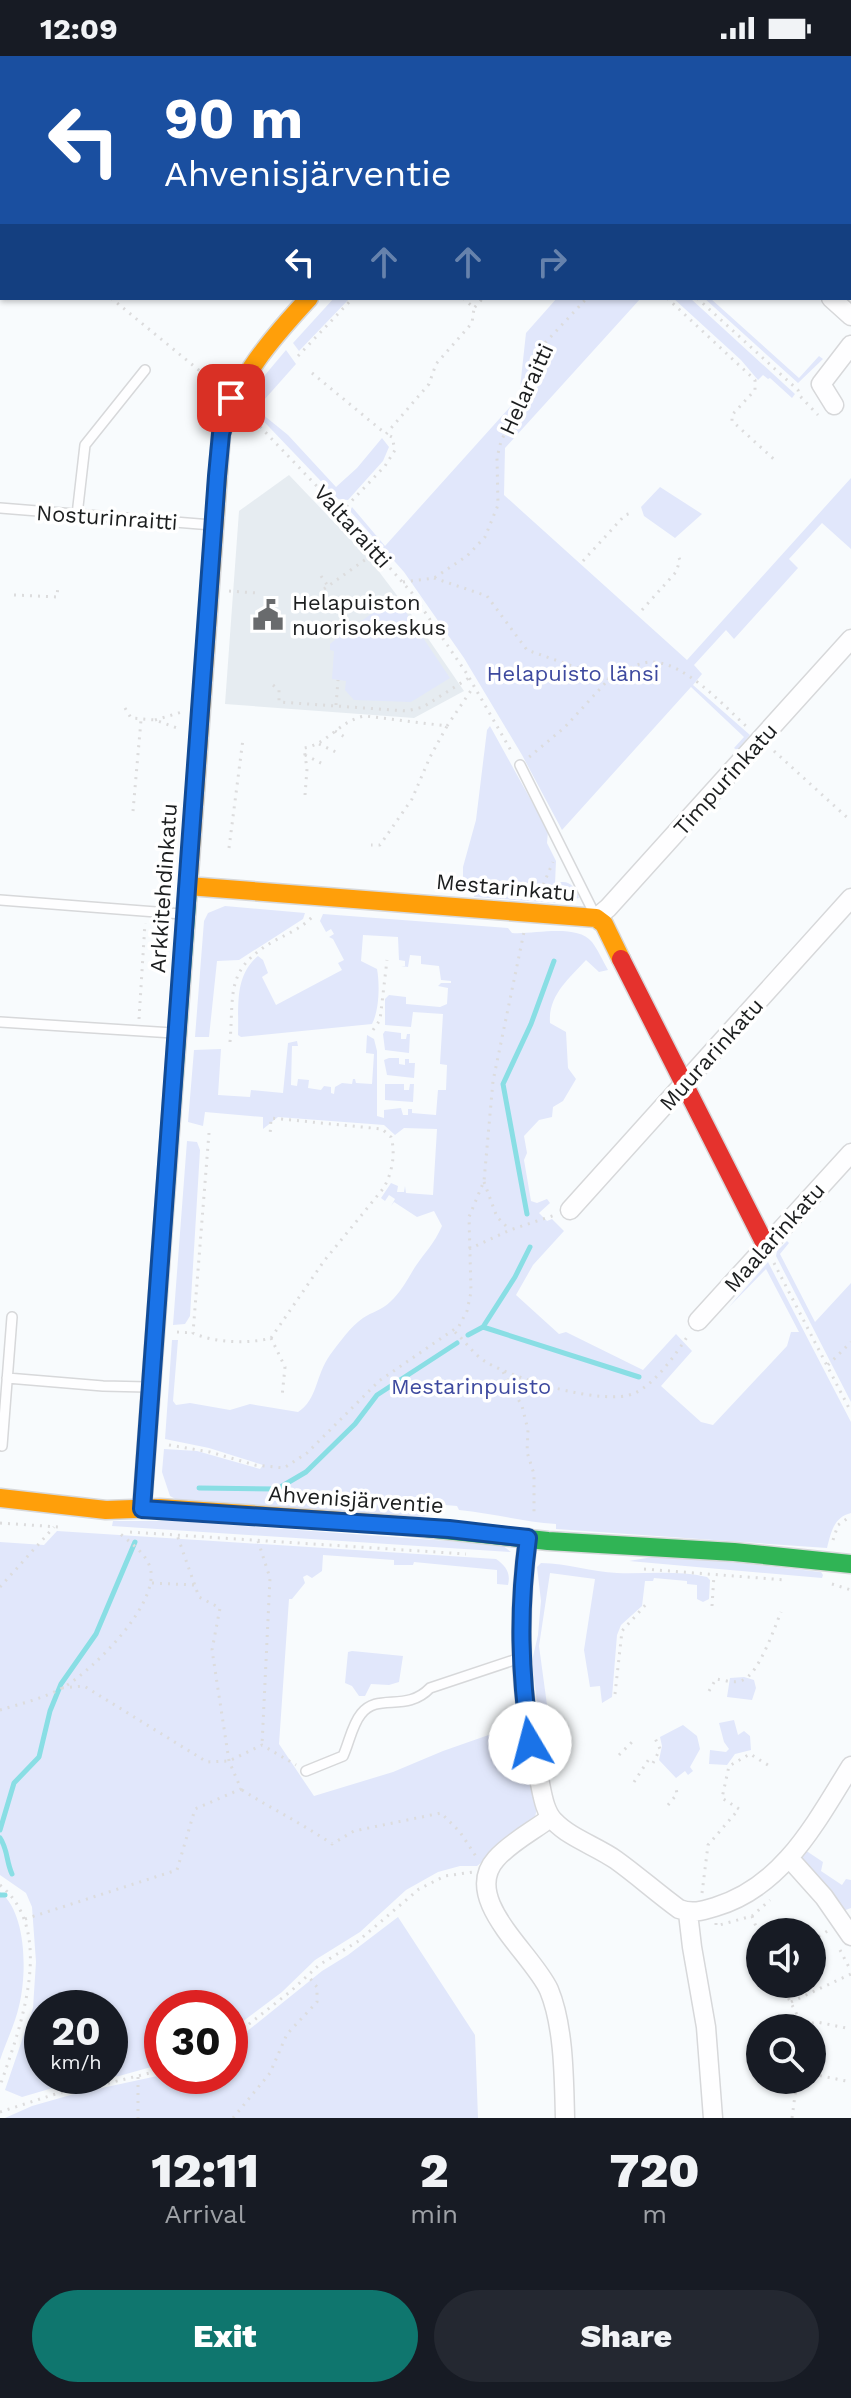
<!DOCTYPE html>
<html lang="en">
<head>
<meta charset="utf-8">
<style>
  body { margin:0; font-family:"Work Sans",sans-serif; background:#242831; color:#f1f3f6; height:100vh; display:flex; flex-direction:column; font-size:30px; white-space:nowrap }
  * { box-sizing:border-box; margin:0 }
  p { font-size:26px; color:#9ea1a6 }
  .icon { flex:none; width:44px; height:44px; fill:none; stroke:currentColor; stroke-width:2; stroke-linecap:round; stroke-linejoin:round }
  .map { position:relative; height:2062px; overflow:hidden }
  .sheet { display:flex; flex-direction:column; background:#171b24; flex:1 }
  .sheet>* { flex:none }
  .banner { position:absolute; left:0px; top:0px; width:852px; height:244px; box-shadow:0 2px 6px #0004; background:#1a4fa0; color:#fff; overflow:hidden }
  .tools { position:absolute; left:746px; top:1862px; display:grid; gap:16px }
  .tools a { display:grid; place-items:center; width:80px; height:80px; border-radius:50%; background:#171b24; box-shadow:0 2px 6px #0004; font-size:40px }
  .speed { position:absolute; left:24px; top:1934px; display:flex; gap:16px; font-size:40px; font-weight:700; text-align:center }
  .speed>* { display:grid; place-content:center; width:104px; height:104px; border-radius:50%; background:#171b24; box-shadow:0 2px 6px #0004; line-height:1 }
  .speed small { font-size:20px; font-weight:400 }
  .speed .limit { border:12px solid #d22; background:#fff; color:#111 }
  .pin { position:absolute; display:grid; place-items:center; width:68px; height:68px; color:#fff; margin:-34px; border-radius:16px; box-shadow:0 4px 12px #0006 }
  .me { position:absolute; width:88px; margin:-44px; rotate:352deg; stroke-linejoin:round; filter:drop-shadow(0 0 6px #0008) }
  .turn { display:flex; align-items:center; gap:28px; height:168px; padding:0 32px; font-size:36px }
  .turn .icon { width:104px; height:104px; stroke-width:2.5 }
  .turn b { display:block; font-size:56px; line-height:68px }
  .lanes { display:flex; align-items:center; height:76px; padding:0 32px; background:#0003; justify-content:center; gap:40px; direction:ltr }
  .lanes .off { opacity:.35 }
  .eta { display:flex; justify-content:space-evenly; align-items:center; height:136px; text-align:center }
  .eta b { font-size:48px; font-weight:800; line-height:56px }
  .cta { display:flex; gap:16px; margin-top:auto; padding:16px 32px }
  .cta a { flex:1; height:92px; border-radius:48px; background:#0f766e; color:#fff; font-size:32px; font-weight:800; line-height:92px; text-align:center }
  .cta a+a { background:#242831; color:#f1f3f6 }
  .status { display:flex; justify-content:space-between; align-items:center; height:56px; padding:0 40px; background:#171b24; direction:ltr }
  .status svg { height:22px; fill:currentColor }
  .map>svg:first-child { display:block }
</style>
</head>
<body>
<div class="status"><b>12:09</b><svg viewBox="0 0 49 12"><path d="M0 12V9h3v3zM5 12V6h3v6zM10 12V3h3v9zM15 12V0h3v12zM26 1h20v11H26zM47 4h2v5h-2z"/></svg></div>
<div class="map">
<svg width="851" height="2062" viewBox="0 0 851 2062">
  <rect width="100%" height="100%" fill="#f8fbfd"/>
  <path fill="#e6ecf1" d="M289 419 371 505 414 562 464 635 414 662 225 648 239 455Z"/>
  <path fill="#e1e7fb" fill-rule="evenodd" d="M0 0H362L2 2V144Z
    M334 242H350L299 295 293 287Z
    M557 242H641L505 392 504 439 687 604 851 422V493L822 467 789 503 798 512 734 583 726 574 694 609 702 618 693 629 750 679 737 694 734 692 744 681 691 631 562 774 522 699 464 602 404 516 350 455 352 451 385 490 519 341 526 277Z
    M673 242H690L795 338 792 342 770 322 768 323 763 319 758 324 741 304Z
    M704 242H710L799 322 819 300 823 303 798 327Z
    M286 294 296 308 256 353 288 379 336 431 357 412 382 382 389 391 383 405 348 444 338 443 249 350 265 319Z
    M660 431 702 458 675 482 644 460 641 451Z
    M382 544 386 550 399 546 450 622 411 646 354 644 345 634 346 625 332 623 334 595 330 594V588L335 584V578L350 568 353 571 374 556 372 552Z
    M490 670 548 775 547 787 556 805 555 828C567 822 576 830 579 842L574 843 572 847H567L568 837H558L557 847 474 841 475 832 463 831V811L476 764 487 674Z
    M225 850 305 857 303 863 239 904 217 905 209 981H195L204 865 208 857Z
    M323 858 508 872 512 877C533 879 576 867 592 886 598 894 603 905 608 914L599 916 586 904C569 923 548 939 550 967L566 976 568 1012 576 1023 563 1045 553 1051 552 1061 539 1064 524 1080 527 1097 524 1104 531 1145 537 1147 547 1143 550 1147 539 1157 547 1165 552 1163 564 1175 533 1209 516 1239 559 1278 566 1276 643 1314 676 1278 692 1295 661 1330 701 1366 713 1369 787 1290 791 1276H799L766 1213 728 1252 768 1206 851 1366V1457C834 1461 831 1476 827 1492L556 1473V1468C523 1466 492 1457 459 1454L457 1450 445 1449 436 1458 410 1463 179 1445 170 1440 162 1416 164 1393 197 1395 260 1413 263 1409 209 1392 165 1383 172 1284H178L173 1345 176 1349 190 1347 230 1354 250 1348 298 1356C318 1343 315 1320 330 1299 339 1287 351 1270 363 1262 372 1256 382 1254 390 1246 401 1236 407 1224 415 1211 425 1196 434 1188 442 1170L434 1155 417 1161 394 1146 391 1150 395 1143 389 1139 385 1145 381 1142 391 1127 398 1130 397 1136H404L405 1130 406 1137 433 1139 437 1073 404 1072 395 1079 384 1069 278 1061 263 1073V1061L205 1056 203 1070 188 1066 194 994 221 993 218 1039 250 1041 251 1034 283 1037 288 987 297 985 298 990H292L291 1029 297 1030 298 1023 309 1024 308 1032 321 1034 324 1030 331 1031V1037L334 1038 335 1031 342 1027 352 1028 353 1023H355L356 1027 372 1028 374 998 366 997 367 979 374 983 377 995V1060L384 1062V1054L401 1052 403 1059H408V1053H412V1057L436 1059 438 1034H446L447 1009 440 1008 443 958 413 956 411 971 385 969V943L389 939 406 941V948L440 951 447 948 448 932 438 930 441 927H451V925L441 924 439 910 421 908V900L410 899 408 911 401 910H405V905L399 904 398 881 363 879 361 905 377 913C380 929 379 955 372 968L241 981 238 979C239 950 234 920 258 900L263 904 268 917 262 921 276 949 342 914 338 907 344 904 333 883 329 881 334 878 331 873 326 876 320 865Z
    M385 975 401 977V983H406L407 978H410L409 997 385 994 383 978Z
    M389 1002H399V1008L405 1009V1003H409V1007H415L414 1022 387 1019 384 1004Z
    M385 1028H404V1034H409L410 1028H414L413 1046 385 1044Z
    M187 1085 197 1086 200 1094 190 1260 185 1268 173 1269Z
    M787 1185 789 1187 780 1198 815 1266 851 1227V1346L776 1200 777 1195Z
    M113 1465H175L502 1489 511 1496 112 1470Z
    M57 1475 496 1503C506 1510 511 1517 508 1529L497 1528V1514L414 1506 413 1509H394V1504L323 1499 322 1515 312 1522 307 1519 303 1521 305 1527 292 1543H289L279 1688 314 1740 393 1716 443 1695 520 1668 538 1750 534 1764 477 1810H460L438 1816 406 1834 360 1876 315 1904 282 1936 230 1975V1952H162V2008L119 2020 73 2026 22 2041 5 2034 33 1952 36 1906 32 1851 26 1837 0 1819V1486L44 1489ZM42 1952H110V2020H42Z
    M664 1499 821 1516 823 1519 822 1522 629 1505Z
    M541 1507C567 1507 592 1516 617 1517 648 1518 677 1514 707 1521L710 1524 709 1543 703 1546 697 1543V1529L687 1528V1525L654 1522 653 1525H645L642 1550 621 1569 617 1579 612 1641 602 1647 600 1630 590 1631 584 1594 595 1523 550 1517 539 1590 547 1649 537 1648 532 1605 538 1579 541 1545 537 1511Z
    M352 1595 403 1600 399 1626 389 1629 371 1628 365 1640H359L352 1630 345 1627 348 1596Z
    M744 1621 754 1624 756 1632 752 1644 727 1641 730 1622Z
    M734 1664 738 1679 744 1675 750 1680 751 1694 735 1698 727 1709 709 1708 710 1694 726 1696 729 1693 724 1686 719 1667Z
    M683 1669 697 1680 700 1693 690 1711 693 1715 688 1719 685 1715 676 1722 659 1704 662 1690 660 1681Z
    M805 1794 823 1806 821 1815 842 1829 846 1823 851 1824V1852L843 1855 802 1804Z
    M0 1836C27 1857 27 1918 19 1950 15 1968 6 1986 0 2004Z
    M398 1861 475 1979 478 2062H5L32 2050 74 2038 162 2019 230 2020V1989L322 1915 348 1899Z"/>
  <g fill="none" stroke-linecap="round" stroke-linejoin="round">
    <path stroke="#89dee4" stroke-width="5" d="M527 1158 503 1028 531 968 554 905
      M483 1271 515 1221 530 1191
      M468 1279 483 1271 639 1321
      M199 1432 277 1433 306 1416 355 1368 377 1339 457 1287
      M0 1774 14 1727 39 1701 50 1655 61 1628 96 1578 135 1486
      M0 1782C8 1794 6 1805 12 1818
      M0 1839H5"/>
    <defs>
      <path id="lane" d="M446 0 448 2
        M0 452 212 469
        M77 459 85 389 145 314
        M520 709 595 859
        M0 844 182 858
        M0 966 173 977
        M7 1322 103 1330 147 1331
        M2 1390 12 1261
        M306 1715 343 1700C349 1687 352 1669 361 1658 378 1636 406 1657 430 1632L520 1602"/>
      <path id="street" d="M831 242 851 260
        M834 349 821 328 851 289
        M596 862 608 852 851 583
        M570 1154 851 842
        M698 1265 851 1097
        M528 1482C517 1563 519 1640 538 1719 542 1733 543 1754 554 1765 570 1782 596 1790 616 1804 637 1819 657 1837 679 1853 692 1858 702 1855 715 1851 783 1831 816 1766 851 1710
        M550 1762C533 1775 511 1786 496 1803 460 1843 533 1898 549 1934 564 1970 564 2023 565 2062
        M790 1803 824 1841 851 1880
        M688 1857 692 1891 706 1971 713 2062"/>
      <path id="fast" d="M142 1453 188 833
        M397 1469 548 1485 734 1496 851 1508"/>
      <path id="slow" d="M525 2 527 0
        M188 830 596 862 604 868 621 903
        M188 833 221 378C236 323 271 283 309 242
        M0 1442 106 1454 160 1452 397 1469"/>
      <path id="jam" d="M621 903 766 1190"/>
    </defs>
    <use href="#lane" stroke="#d7d8da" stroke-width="12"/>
    <use href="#street" stroke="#d7d8da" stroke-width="21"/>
    <use href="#fast" stroke="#d7d8da" stroke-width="21"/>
    <use href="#slow" stroke="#d7d8da" stroke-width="21"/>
    <use href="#jam" stroke="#d7d8da" stroke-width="21"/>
    <path stroke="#dcdcdd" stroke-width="3" stroke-dasharray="2 6" stroke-linecap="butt" d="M39 2 41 0
      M821 2 822 0
      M0 33 2 31
      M850 35H851
      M0 101 2 95
      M0 151 2 148
      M111 242 217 329
      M463 242 474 252 483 242
      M667 242 755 324V334L732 359V365L777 406
      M697 242 798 334 799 339 818 359
      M298 300 353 242
      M312 317 386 378 429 328 436 308 472 267 474 252
      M249 359 330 444 412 537 467 618 513 698
      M341 456 385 410 395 394 392 381 386 378
      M583 505 625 459 631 457
      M321 520 328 530
      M434 522 487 540 527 594 609 623 565 671 528 702
      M403 526 434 522 467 500 485 481 498 449 497 402 501 385 527 336 545 287 587 242
      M324 533 376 496
      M229 535 257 537
      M14 539 57 541 58 529
      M642 554 676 516 680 504 677 498
      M609 623C622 617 635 607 650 606 684 605 723 649 747 671
      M273 629 279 634V646L407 655 423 651 469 622
      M336 649 338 624
      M125 652 131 662 155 664 177 672
      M155 664 182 656
      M447 670 474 630
      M335 675 348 683
      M319 688 340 698
      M774 695 851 765
      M305 699 325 709
      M305 739 307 713 304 692C328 688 340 664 365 660L447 670 430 701 412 743 380 789H371
      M133 755 141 664
      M229 792 243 683
      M540 836 553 806
      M139 963 145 867
      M373 974 380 964 387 904
      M230 986C234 936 225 913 274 885 287 878 302 872 312 861
      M209 1077 193 1277C214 1287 249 1288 271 1282L324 1205 382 1134C392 1120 396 1097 391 1081L382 1073 271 1062 270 1081
      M484 1126 497 1161 510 1174
      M469 1193 510 1174 555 1159
      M774 1207 851 1356
      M177 1276 193 1277
      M455 1276C465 1285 474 1299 486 1306 514 1323 605 1351 635 1337 656 1327 676 1298 689 1278
      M271 1282 285 1311 282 1341
      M828 1309 851 1286
      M503 1316 522 1350 528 1374 527 1396 534 1418V1461
      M169 1389 210 1396 255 1409 284 1412 307 1397 379 1325 459 1270 467 1255 471 1236 469 1161 484 1125 493 1025 524 876
      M0 1467 59 1471
      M130 1476 466 1498
      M833 1484 838 1469 851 1460
      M258 1485 270 1522 262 1689
      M644 1513 785 1524
      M152 1527 194 1529
      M832 1528 851 1534
      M0 1531 54 1471
      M712 1550 714 1519
      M62 1632 84 1630 207 1706 229 1705 262 1689 296 1709
      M709 1635 716 1623C724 1624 735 1628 743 1624 759 1617 774 1573 781 1556
      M615 1638 622 1575 649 1545
      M0 1654C20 1648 45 1642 64 1631 93 1614 161 1547 150 1511 145 1496 128 1485 117 1475
      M619 1699 633 1685
      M653 1707 660 1693 654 1680
      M634 1726 649 1703
      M242 1734C272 1753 303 1768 332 1788L354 1775 441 1757 460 1776 477 1802
      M668 1749 677 1738 676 1732
      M0 1829C57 1876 20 1972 0 2030
      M702 1837 708 1789 739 1753 722 1742 729 1710 750 1698 768 1709
      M752 1860 760 1881
      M25 1863 177 1814 195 1753 241 1733 229 1705 212 1594 220 1552 199 1541 177 1479
      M716 1867V1870L752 1860 770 1844
      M812 1885 829 1874
      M840 1894 851 1915
      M781 1928 804 1972
      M791 1946 851 1918
      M804 1969 817 1966 851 1973
      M230 1983 291 1935 319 1909 357 1886 419 1833 445 1820 473 1816
      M812 2018 851 2026
      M138 2021V2062
      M0 2056 74 2032 105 2028 162 2014
      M233 2062 270 2017 287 1978 317 1946V1931L308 1920
      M792 2062 797 2024"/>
    <use href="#lane" stroke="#fefeff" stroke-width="9"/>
    <use href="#street" stroke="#fefeff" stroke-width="18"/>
    <use href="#fast" stroke="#30b455" stroke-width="18"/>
    <use href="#slow" stroke="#ff9f0a" stroke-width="18"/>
    <use href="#jam" stroke="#e5322d" stroke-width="18"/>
  </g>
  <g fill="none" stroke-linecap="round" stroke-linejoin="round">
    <defs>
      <path id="route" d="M231 342 221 378 217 420 142 1453 449 1473 528 1482C518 1555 520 1615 530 1687"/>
    </defs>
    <use href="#route" stroke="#114b97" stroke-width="20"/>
    <use href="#route" stroke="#1a73e8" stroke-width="14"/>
  </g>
  <defs>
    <symbol id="civic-bare" viewBox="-9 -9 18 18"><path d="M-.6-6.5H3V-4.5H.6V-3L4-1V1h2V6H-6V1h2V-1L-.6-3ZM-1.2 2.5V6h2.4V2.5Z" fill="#696b6d" stroke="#fff" stroke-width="2.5" paint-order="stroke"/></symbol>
  </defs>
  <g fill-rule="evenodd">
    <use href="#civic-bare" x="246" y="537" width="44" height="44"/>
  </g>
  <g text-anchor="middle" stroke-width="7" stroke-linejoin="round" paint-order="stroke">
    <g font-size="22" fill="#1c1e1f" stroke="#fff">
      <text transform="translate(526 333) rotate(-65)" y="8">Helaraitti</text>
      <text transform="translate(107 461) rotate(4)" y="8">Nosturinraitti</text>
      <text transform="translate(353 470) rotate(48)" y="8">Valtaraitti</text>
      <text transform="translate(725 723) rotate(-48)" y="8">Timpurinkatu</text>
      <text transform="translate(506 831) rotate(5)" y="8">Mestarinkatu</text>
      <text transform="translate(163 832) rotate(-86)" y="8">Arkkitehdinkatu</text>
      <text transform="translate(711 998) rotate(-48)" y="8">Muurarinkatu</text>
      <text transform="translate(774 1181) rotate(-48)" y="8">Maalarinkatu</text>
      <text transform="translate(356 1443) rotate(4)" y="8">Ahvenisjärventie</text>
    </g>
    <g font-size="22" fill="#1c1e1f" stroke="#fff" text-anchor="start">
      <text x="292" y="554">Helapuiston<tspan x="292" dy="25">nuorisokeskus</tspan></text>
    </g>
    <g font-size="22" fill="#3e4a9f" stroke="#fff">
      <text x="573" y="625">Helapuisto länsi</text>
      <text x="471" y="1338">Mestarinpuisto</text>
    </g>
  </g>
</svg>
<div class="tools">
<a><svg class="icon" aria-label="sound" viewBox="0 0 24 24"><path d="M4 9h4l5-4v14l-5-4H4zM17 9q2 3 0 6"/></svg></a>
<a><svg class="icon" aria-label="search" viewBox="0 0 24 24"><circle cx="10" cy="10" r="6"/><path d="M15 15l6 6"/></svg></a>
</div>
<div class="speed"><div>20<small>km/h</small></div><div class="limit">30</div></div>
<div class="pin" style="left:231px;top:342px;background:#d93025"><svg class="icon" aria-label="arrive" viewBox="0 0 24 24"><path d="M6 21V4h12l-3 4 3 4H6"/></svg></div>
<svg class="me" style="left:530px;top:1687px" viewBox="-20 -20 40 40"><circle r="19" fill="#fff"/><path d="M0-13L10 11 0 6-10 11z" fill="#1a73e8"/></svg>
<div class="banner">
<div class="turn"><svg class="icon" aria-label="left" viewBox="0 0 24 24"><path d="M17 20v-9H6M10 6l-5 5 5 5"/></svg><div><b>90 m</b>Ahvenisjärventie</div></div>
<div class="lanes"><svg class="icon" aria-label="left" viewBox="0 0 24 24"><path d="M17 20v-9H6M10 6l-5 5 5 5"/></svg><svg class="icon off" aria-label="ahead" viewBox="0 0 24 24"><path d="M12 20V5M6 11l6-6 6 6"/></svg><svg class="icon off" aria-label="ahead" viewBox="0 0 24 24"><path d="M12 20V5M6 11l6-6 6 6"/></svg><svg class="icon off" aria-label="right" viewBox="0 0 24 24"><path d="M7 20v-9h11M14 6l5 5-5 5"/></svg></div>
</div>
</div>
<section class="sheet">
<div class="eta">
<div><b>12:11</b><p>Arrival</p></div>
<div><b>2</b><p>min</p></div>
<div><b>720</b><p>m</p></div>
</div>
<div class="cta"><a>Exit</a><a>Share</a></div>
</section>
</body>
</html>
